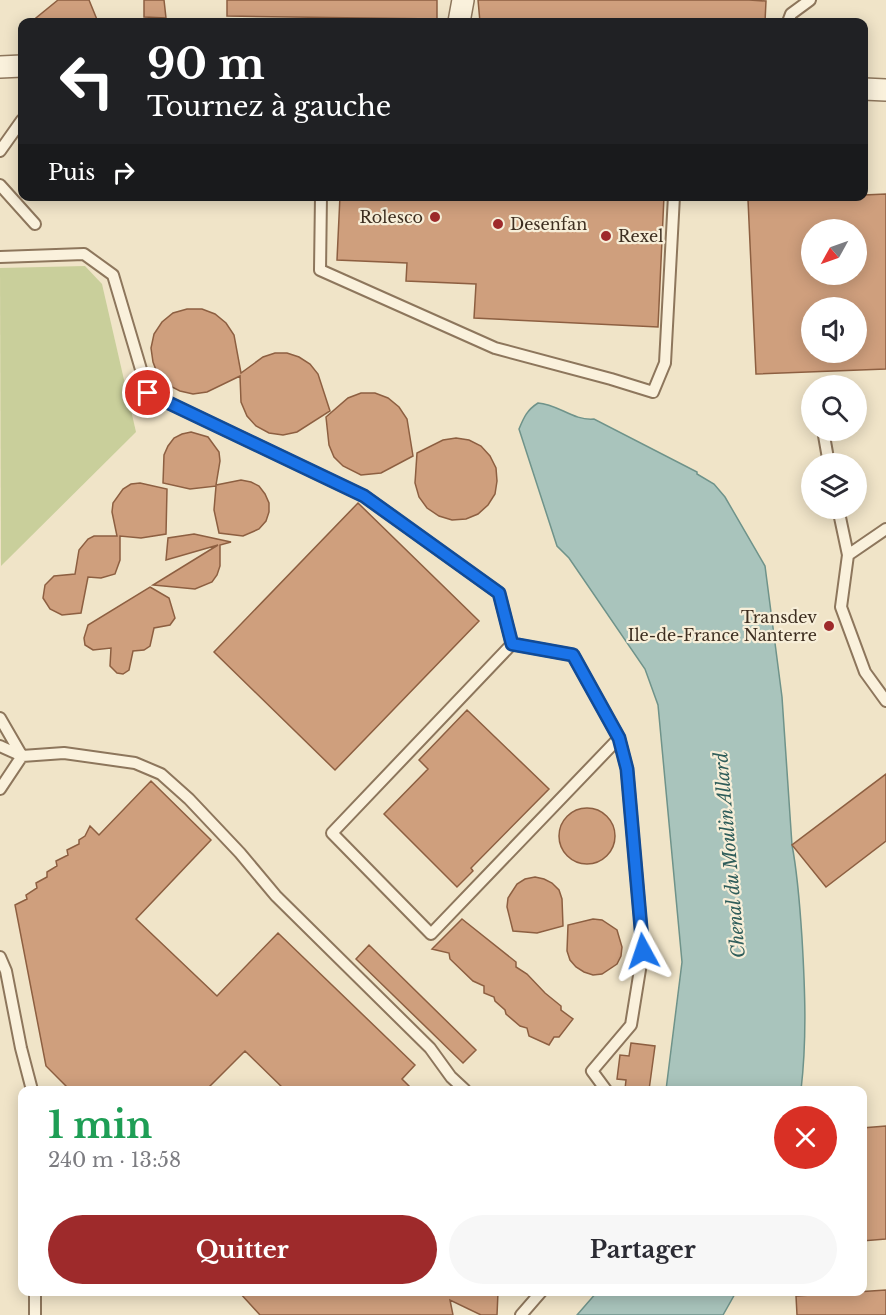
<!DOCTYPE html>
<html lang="fr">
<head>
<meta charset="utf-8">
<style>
  body { margin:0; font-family:"Libre Baskerville",serif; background:#f7f7f7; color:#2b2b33; height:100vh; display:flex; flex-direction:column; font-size:22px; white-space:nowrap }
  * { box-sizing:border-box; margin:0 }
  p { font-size:20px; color:#7c7c81 }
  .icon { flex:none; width:33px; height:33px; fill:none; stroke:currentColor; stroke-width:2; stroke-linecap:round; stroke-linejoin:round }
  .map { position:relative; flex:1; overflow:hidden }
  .sheet { position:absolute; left:18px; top:1086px; width:849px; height:210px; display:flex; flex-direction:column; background:#fff; border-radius:12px; box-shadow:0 3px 15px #0003 }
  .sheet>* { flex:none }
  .hud { position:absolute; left:18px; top:18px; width:850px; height:183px; border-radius:12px; box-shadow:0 3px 15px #0003; background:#202124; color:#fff; overflow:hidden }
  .needle { width:39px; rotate:230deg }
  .controls { position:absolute; left:801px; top:219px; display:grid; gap:12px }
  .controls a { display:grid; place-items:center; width:66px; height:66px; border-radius:50%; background:#fff; box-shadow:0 3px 15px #0003; font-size:30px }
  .pin { position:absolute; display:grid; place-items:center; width:51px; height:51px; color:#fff; margin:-26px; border:3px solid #fff; border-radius:50%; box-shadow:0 2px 6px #0007 }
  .me { position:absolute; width:66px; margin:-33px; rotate:355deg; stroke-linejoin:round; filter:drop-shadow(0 0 4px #0008) }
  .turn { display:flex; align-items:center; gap:21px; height:126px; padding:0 30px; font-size:27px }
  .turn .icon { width:78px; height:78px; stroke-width:2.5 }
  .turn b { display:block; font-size:42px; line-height:51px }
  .then { display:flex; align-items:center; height:57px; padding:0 30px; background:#0003; gap:12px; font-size:22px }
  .round { display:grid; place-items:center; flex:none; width:63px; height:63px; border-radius:32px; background:#f7f7f7 }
  .summary { display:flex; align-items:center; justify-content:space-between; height:102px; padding:0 30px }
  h1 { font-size:36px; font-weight:800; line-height:45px; color:#1e9e55 }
  .action { display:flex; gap:12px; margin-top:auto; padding:12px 30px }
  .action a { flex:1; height:69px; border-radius:36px; background:#9e2a2b; color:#fff; font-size:24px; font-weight:800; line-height:69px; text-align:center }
  .action a+a { background:#f7f7f7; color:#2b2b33 }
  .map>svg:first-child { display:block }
</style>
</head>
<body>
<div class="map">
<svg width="886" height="1315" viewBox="0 0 886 1315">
  <rect width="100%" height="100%" fill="#f0e4c8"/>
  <path fill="#c9cf9b" d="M85 266 102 284 136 432 1 566 0 268Z"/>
  <path fill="#a9c4bc" stroke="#6f938a" stroke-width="1.5" d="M538 403C558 404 573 421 594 419L697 472V474L714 484 725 497 765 566 782 697 792 845C798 876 800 907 802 938 805 989 807 1039 801 1090H666L682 962 658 705 645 669 569 558 557 546 519 429C524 417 527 410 538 403Z
    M597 1292H736L723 1315H577Z"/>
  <path fill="#cf9f7d" stroke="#8d5f41" stroke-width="1.5" fill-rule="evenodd" d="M58 0H89L98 22H31Z
    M144 0H164L166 18 144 17Z
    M227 0H437V19L227 16Z
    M478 0H749L766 1 765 22H581L530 20V22H480Z
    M886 194V369L756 374 748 200 864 196V195ZM812 230H856V274H812ZM812 308H856V352H812Z
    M340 196H664L658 327 474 318 476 284 406 281 407 263 337 260Z
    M187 309H202L215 314 226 323 234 335 241 373 263 357 275 353H287L299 357 310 364 318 374 330 411 297 432 283 435 269 433 256 426 247 416 241 402 240 376 207 392 193 394 180 391 168 385 158 375 153 362 151 348 154 334 162 322 173 313Z
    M361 393H375L388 398 399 407 407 419 413 456 381 473 361 475 343 466 334 457 329 445 326 417 348 398Z
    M191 432 208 437 219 452 220 461 216 485 241 480 251 482 259 486 265 494 269 503V512L266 521 259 529 243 536 219 533 214 510 216 486 190 489 163 483 164 455 168 446 174 438 182 434Z
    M456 438 469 440 481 446 490 456 496 468 497 481 495 494 488 505 478 514 466 519 452 520 439 516 427 508 419 497 415 483 417 453 443 440Z
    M140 483 167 489 166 534 141 538 120 536V560L115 574 101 578 88 577 81 613 62 615 50 609 43 598 45 585 54 576 75 574 79 550 88 539 94 536H117L112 512 113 503 123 489 131 484Z
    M358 503 479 621 335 770 214 652Z
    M194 534 231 542 220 545V566L217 575 212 582 195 589 153 585 218 545 166 560 168 538Z
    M150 587 169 598 175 618 170 625 154 628 150 646 144 650 133 651 129 670 123 674 117 673 110 666 111 648 93 650 85 645 84 638 88 625Z
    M467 710 549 789 471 868 473 871 457 887 384 814 428 769 419 760Z
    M886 774V841L826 887 792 845Z
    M151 781 211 840 136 919 217 996 278 933 415 1065 402 1079 413 1090H285L245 1051 206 1090H70L46 1066 15 905 27 899 26 895 37 888 36 883 47 877V872L57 866 56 861 68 855 67 850 79 844V840L85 836 90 826 99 835Z
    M559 836a28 28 0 1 1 56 0a28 28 0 1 1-56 0Z
    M535 877 544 879 552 883 559 890 562 899 563 926 537 933 513 931 507 907 508 898 517 884 525 879Z
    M462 919 516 962V967L527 974 545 993 561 1006V1010L573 1019 559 1037H554L549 1045 529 1036 527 1028 520 1026 506 1014 505 1010 495 1001 494 997 484 993V986L473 981 450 959 449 953 432 949Z
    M593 919 602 920 617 930 622 947 621 956 617 964 602 974 593 975 584 972 576 967 570 960 567 951 568 925Z
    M369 945 476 1050 463 1063 356 959Z
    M631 1043 655 1046 649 1090 625 1089 626 1080 617 1079 620 1055 629 1056Z
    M886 1126V1239L862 1241V1128Z
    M886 1290V1315H797L796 1296Z
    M239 1292H498L497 1315H481L450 1300 453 1315H260Z"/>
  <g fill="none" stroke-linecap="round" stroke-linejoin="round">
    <defs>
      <path id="lane" d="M788 22 791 14 810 0
        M0 151 22 120
        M0 185 35 224
        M321 196 320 270 495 348 611 379 653 392 665 363 674 196
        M0 257 84 254 113 275 148 393 364 496 499 593 512 644 332 833 431 934 619 738 573 655 512 644
        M823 430 829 464
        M838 508 848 555
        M886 529 848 555 841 607 865 672 886 701
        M0 718 22 756 0 789
        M0 746 22 756 64 753 135 763 161 774 189 799 240 853 276 896 430 1048 451 1077 465 1090
        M0 957 6 971 21 1048 32 1090
        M606 1090 592 1071 631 1025 643 951 627 769 619 738
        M35 1292V1315
        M521 1315 541 1292"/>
      <path id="street" d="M459 22 463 0
        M0 67 22 66
        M864 89 886 90"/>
    </defs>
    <use href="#lane" stroke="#8d765c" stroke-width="14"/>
    <use href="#street" stroke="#8d765c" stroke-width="24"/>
    <use href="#lane" stroke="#faf1dc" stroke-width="10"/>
    <use href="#street" stroke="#faf1dc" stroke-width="21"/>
  </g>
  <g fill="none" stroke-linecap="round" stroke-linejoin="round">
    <defs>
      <path id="route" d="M148 393 364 496 499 593 512 644 573 655 619 738 627 769 643 951"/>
    </defs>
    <use href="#route" stroke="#114b97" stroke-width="15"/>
    <use href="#route" stroke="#1a73e8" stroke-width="10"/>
  </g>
  <g fill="#9e2a2b" stroke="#f7eed8" stroke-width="2">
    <circle cx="435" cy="217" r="6"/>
    <circle cx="498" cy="224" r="6"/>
    <circle cx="606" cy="236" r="6"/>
    <circle cx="829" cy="626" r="6"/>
  </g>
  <g text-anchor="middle" stroke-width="4.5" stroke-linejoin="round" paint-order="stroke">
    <g font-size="16" fill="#3d2e20" stroke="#f7eed8" text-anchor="end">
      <text x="423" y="223">Rolesco</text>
      <text x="510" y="230" text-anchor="start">Desenfan</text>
      <text x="618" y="242" text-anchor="start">Rexel</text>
      <text x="817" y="623">Transdev<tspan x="817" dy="18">Ile-de-France Nanterre</tspan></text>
    </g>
    <g font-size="18" font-style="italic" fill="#2f5d5a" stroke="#f7eed8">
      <text transform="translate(730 855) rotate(-95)" y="6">Chenal du Moulin Allard</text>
    </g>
  </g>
</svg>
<div class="controls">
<a><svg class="needle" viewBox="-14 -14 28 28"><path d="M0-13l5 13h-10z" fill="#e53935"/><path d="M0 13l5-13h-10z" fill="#7c7c81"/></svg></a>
<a><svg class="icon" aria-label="sound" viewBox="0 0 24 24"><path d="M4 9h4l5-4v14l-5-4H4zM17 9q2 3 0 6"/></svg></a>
<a><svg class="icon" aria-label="search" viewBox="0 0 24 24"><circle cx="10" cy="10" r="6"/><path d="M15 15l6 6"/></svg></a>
<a><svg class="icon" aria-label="layers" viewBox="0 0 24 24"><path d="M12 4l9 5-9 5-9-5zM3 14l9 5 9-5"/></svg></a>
</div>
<div class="pin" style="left:148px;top:393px;background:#d93025"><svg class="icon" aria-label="arrive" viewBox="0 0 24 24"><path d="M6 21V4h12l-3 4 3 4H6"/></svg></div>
<svg class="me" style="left:643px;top:951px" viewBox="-20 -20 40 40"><path d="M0-17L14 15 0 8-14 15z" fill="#1a73e8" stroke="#fff" stroke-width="4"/></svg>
<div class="hud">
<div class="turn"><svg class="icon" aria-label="left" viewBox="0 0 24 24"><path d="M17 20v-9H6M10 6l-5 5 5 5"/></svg><div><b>90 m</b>Tournez à gauche</div></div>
<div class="then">Puis<svg class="icon" aria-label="right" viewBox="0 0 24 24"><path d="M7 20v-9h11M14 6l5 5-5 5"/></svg></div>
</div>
<section class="sheet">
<div class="summary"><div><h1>1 min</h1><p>240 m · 13:58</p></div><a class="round" style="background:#d93025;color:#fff"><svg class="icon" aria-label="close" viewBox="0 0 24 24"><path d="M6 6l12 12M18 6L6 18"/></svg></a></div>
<div class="action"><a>Quitter</a><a>Partager</a></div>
</section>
</div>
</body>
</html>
